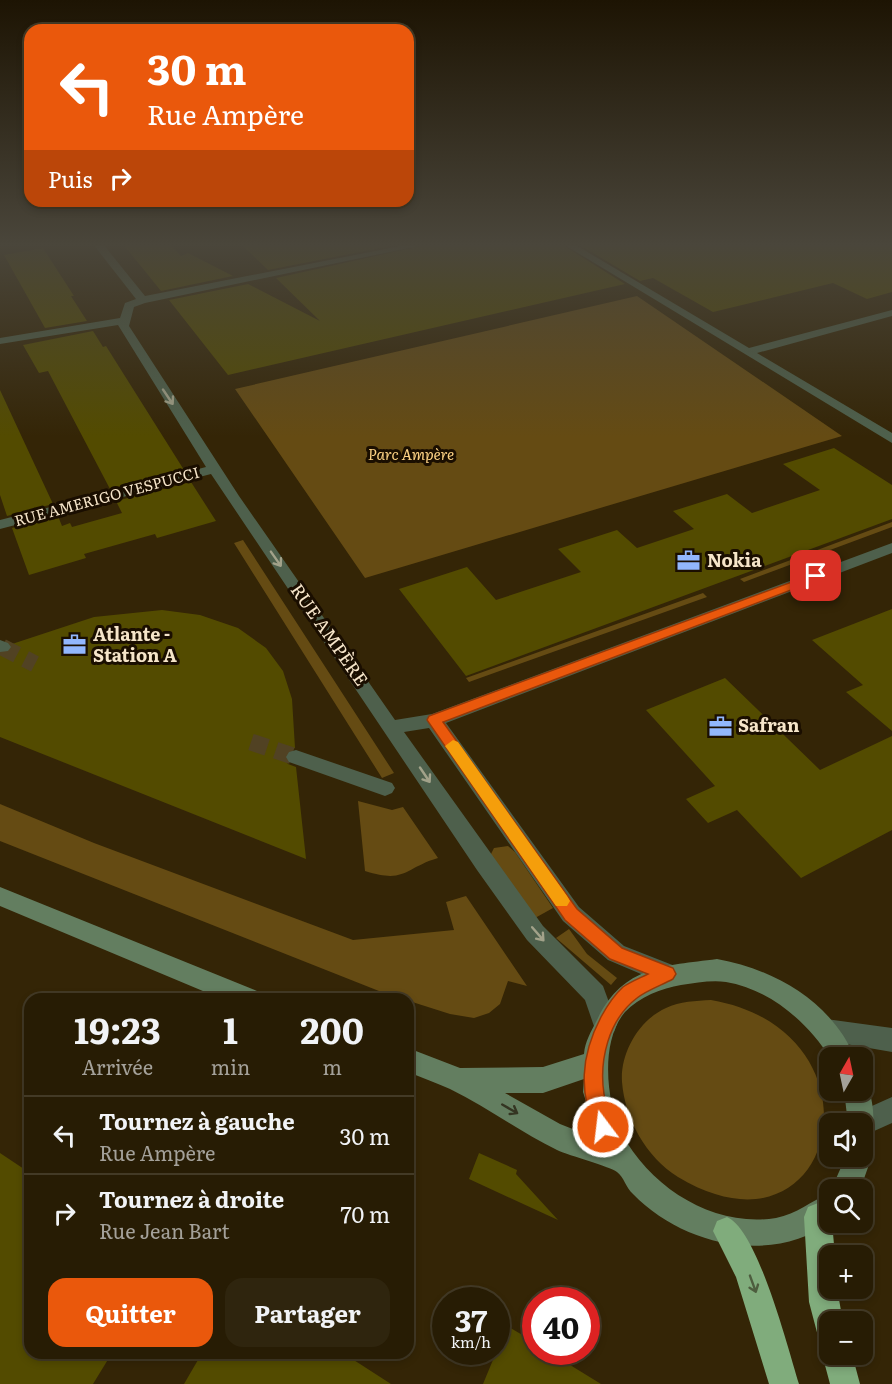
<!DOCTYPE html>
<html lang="fr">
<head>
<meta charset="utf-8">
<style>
  body { margin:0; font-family:Literata,serif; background:#2f250e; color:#f1f3f6; height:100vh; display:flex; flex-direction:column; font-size:22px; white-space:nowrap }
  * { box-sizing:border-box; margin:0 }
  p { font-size:20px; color:#a4a19a }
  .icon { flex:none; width:33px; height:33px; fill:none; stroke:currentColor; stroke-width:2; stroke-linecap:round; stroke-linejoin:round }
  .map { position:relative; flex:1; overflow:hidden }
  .drawer { position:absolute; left:24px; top:993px; width:390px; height:366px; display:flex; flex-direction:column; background:#271c04; border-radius:18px; box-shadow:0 3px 9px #0003,0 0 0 2px #433a26 }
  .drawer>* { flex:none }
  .hud { position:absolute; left:24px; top:24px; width:390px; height:183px; border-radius:18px; box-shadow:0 3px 9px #0003,0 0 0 2px #433a26; background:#ea580c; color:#fff; overflow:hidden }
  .needle { width:39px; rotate:9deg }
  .buttons { position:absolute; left:819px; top:1047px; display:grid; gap:12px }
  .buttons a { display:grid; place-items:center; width:54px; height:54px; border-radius:12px; background:#271c04; box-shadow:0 3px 9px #0003,0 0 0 2px #433a26; font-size:30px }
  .speed { position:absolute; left:432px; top:1287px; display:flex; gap:12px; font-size:30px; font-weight:700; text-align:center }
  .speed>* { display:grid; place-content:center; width:78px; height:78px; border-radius:50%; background:#271c04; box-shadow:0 3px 9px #0003,0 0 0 2px #433a26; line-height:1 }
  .speed small { font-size:15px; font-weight:400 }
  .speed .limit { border:9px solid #d22; background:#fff; color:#111 }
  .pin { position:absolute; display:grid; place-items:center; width:51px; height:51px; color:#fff; margin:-26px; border-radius:12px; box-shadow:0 3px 9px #0006 }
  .me { position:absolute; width:66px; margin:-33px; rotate:345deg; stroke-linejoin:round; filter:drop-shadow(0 0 4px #0008) }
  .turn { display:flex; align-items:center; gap:21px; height:126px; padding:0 24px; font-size:27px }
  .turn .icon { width:78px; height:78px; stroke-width:2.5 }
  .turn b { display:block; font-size:42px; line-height:51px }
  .then { display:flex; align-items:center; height:57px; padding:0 24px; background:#0003; gap:12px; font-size:22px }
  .eta { display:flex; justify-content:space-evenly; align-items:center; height:102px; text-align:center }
  .eta b { font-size:36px; font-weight:700; line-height:42px }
  .primary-button { display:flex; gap:12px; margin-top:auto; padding:12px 24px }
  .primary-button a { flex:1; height:69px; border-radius:18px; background:#ea580c; color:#fff; font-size:24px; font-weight:700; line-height:69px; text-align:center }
  .primary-button a+a { background:#2f250e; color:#f1f3f6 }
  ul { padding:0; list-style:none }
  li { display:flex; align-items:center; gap:18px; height:78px; padding:0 24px; border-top:2px solid #433a26 }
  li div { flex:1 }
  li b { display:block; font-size:22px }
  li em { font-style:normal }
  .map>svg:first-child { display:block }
</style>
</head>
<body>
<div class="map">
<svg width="892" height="1384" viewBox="0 0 892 1384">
  <rect width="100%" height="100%" fill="#342506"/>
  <path fill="#654b13" d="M637 296 842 436 365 578 235 389Z
    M892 522V527L744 582 740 579Z
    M243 540 394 773 382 778 234 543Z
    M703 593 707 597 469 682 466 678Z
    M358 801 392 810 403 807 438 858C404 868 406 884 365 871Z
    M0 804 94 843 353 940 454 930 446 902 466 896 527 986 508 981 500 1004 489 1013 474 1018 450 1014 384 993 0 841Z
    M508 846 515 852 553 908 535 918 490 856 494 848Z
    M569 929 587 954 617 978 611 985 556 938Z
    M711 1000C891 1031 838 1273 678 1177 646 1157 625 1119 622 1082 620 1053 639 1020 666 1008 680 1001 696 1001 711 1000Z"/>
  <path fill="#534b00" d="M123 244H170L181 256 188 253 233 276 161 291Z
    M241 244H401L268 270Z
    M430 244H561L625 284 228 375 169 300 248 284 320 321 276 278Z
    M578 244H892V292L867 299 833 283 713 312 653 278 640 281Z
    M43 248 74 296H71L87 321 45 328 4 255Z
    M93 331 103 347 106 346 184 470 110 489 48 371 39 373 23 345Z
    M0 390 53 504 7 516 0 495Z
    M834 448 892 485V519L466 676 399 589 467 567 496 600 581 572 558 549 617 530 637 548 694 529 673 511 727 494 752 513 820 490 783 464Z
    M191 482 216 521 157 538 155 534 84 554 86 558 29 575 12 528 58 516 62 526 70 523 72 527 122 513 116 501Z
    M892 609V731L846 692 863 685 812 640Z
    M162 610 200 615 238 628 266 648 283 671 292 699 295 748 287 751 284 758 288 764 296 767 306 859 0 737V654L10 652 13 647 12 644 94 617Z
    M725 678 820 770 892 736V830L801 878 737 810 708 823 686 799 715 786 646 710Z
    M0 1153 30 1173V1353H112L93 1384H0Z
    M479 1153 517 1170 516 1174 558 1220 469 1179Z
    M507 1326 536 1343V1352H549L601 1384H483Z
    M202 1353H343L391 1384H184Z"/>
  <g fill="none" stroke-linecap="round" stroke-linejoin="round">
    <path stroke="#514223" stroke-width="17" stroke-dasharray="17 9" stroke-linecap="butt" d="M2 647 35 664
      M251 742 296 757"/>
    <path fill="#4e604c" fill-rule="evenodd" d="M93 244H103L145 296 411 244H428L145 303 134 307 129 326 239 496 395 720 432 714 892 543V553L446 723 579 907 624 946 675 966 679 974 675 982 667 985 608 960 563 921 429 728 404 732 543 926 603 986 617 1024 614 1032 605 1035 596 1032 585 1000 527 940 477 870 211 474 0 529V520L206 467 118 325 0 344V338L120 318 125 303 136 299Z
      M563 244H574L749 348 892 310V316L757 353 892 433V443Z
      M0 640 8 643 11 647 8 651 0 652Z
      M296 750 392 783 395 788 392 793 385 796 289 762 286 757 289 752Z
      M826 1019 892 1028V1052L817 1039 814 1031 817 1023Z
      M892 1097V1123L863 1136 862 1124H850L854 1114Z"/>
    <path fill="#637e60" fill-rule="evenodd" d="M0 887 257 991 261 999H222L0 906Z
      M717 959C774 969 832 1002 855 1058H830C808 1022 769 989 726 982 711 980 696 983 681 985 662 988 639 997 625 1012 600 1041 606 1102 622 1134 651 1188 714 1228 776 1218 797 1214 811 1201 830 1193V1222H832C770 1265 684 1246 633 1194 626 1188 624 1177 617 1172 609 1166 570 1156 557 1150 520 1132 487 1107 450 1089 437 1083 422 1078 408 1072V1048L460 1068 543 1067 584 1054C585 1041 591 1032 597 1020 623 966 663 966 717 959ZM584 1079 583 1092 598 1139 560 1124 505 1093H543Z
      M862 1080C874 1087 876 1129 871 1141L863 1145 868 1147 872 1156 860 1190H831L846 1156H862V1124H848L844 1090H862Z"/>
    <path fill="#80ac7c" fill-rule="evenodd" d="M818 1203 828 1207 830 1222H832L835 1256H830V1288H837L843 1322H830V1354H852L860 1384H830L822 1354 827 1343 819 1340 809 1302 804 1217 808 1207Z
      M727 1217C758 1230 788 1349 799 1384H769L736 1277 713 1231 717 1221Z"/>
  </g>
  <defs><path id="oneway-shaft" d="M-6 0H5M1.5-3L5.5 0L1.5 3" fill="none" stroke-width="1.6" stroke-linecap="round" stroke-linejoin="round" transform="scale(1.5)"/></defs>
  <g stroke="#a2a28a">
    <use href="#oneway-shaft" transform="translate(168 397) rotate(56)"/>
    <use href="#oneway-shaft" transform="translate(276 559) rotate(55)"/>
    <use href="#oneway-shaft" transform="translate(425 775) rotate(56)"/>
    <use href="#oneway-shaft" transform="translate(538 934) rotate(49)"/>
  </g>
  <use stroke="#343522" href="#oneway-shaft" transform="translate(510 1109) rotate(30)"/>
  <use stroke="#4d5d3e" href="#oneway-shaft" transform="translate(753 1284) rotate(70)"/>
  <linearGradient id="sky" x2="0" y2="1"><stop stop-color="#1d1403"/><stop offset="0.56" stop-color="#4a463b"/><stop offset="1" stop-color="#4a463b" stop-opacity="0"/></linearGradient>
  <rect width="892" height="437" fill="url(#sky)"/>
  <path fill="#ea580c" stroke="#983908" stroke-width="1.5" d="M816 573 822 576 820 579 443 722 577 909 622 948 673 968 676 974 673 979C662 985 647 990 637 998 608 1020 599 1061 604 1094 606 1108 616 1121 610 1134L603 1137 596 1134C579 1092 580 1057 601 1017 607 1006 613 996 623 987 630 982 640 978 648 974L610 959 565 920 427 720 429 716Z"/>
  <path fill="#f59e0b" d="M453 740 458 742 567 896 570 901 567 906H556L448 750 445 746Z"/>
  <defs>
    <symbol id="office-bare" viewBox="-9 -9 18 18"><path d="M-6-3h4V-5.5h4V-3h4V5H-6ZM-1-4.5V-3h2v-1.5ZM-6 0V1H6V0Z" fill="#92b7fd" stroke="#1a0e00" stroke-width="2.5" paint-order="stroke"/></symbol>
  </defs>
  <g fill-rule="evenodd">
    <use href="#office-bare" x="672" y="544" width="33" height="33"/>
    <use href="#office-bare" x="58" y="628" width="33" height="33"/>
    <use href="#office-bare" x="704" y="710" width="33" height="33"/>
  </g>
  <g text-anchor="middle" stroke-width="6" stroke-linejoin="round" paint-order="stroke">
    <g font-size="15" font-style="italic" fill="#fed384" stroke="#1a0e00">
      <text x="411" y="460">Parc Ampère</text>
    </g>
    <g font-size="15" fill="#f6e5c9" stroke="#1a0e00">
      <text transform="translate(107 497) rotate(-15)" y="5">RUE AMERIGO VESPUCCI</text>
    </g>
    <g font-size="18" font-weight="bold" fill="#f6e5c9" stroke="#1a0e00" text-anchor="start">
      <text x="707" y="567">Nokia</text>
      <text x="93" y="641">Atlante -<tspan x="93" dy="21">Station A</tspan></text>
      <text x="738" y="732">Safran</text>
    </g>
    <g font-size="18" fill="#f6e5c9" stroke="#1a0e00">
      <text transform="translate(329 635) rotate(55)" y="6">RUE AMPÈRE</text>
    </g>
  </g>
</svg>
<div class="buttons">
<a><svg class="needle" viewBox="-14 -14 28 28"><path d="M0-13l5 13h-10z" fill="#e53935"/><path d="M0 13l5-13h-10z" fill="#a4a19a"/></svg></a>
<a><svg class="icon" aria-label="sound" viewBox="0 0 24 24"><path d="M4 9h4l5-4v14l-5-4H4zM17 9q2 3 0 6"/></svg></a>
<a><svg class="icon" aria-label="search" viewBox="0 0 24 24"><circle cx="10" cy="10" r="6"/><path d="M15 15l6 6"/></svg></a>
<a>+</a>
<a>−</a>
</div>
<div class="speed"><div>37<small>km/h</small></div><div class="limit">40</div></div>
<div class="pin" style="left:816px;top:576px;background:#d93025"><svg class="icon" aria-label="arrive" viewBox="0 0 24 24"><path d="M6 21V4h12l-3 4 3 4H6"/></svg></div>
<svg class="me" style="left:603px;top:1127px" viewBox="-20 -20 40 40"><circle r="17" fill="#ea580c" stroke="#fff" stroke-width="3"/><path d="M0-11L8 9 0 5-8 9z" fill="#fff"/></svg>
<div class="hud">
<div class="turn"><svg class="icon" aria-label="left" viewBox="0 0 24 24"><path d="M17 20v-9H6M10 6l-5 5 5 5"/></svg><div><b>30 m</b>Rue Ampère</div></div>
<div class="then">Puis<svg class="icon" aria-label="right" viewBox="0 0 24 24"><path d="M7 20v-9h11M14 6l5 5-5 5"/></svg></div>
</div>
<section class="drawer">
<div class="eta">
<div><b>19:23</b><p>Arrivée</p></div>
<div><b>1</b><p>min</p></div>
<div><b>200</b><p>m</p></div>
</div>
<ul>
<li><svg class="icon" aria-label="left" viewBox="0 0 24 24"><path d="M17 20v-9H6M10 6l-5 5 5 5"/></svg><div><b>Tournez à gauche</b><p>Rue Ampère</p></div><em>30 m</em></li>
<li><svg class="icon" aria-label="right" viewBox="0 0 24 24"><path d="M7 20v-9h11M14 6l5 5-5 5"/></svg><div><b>Tournez à droite</b><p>Rue Jean Bart</p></div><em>70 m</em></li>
</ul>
<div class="primary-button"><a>Quitter</a><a>Partager</a></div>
</section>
</div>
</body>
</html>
